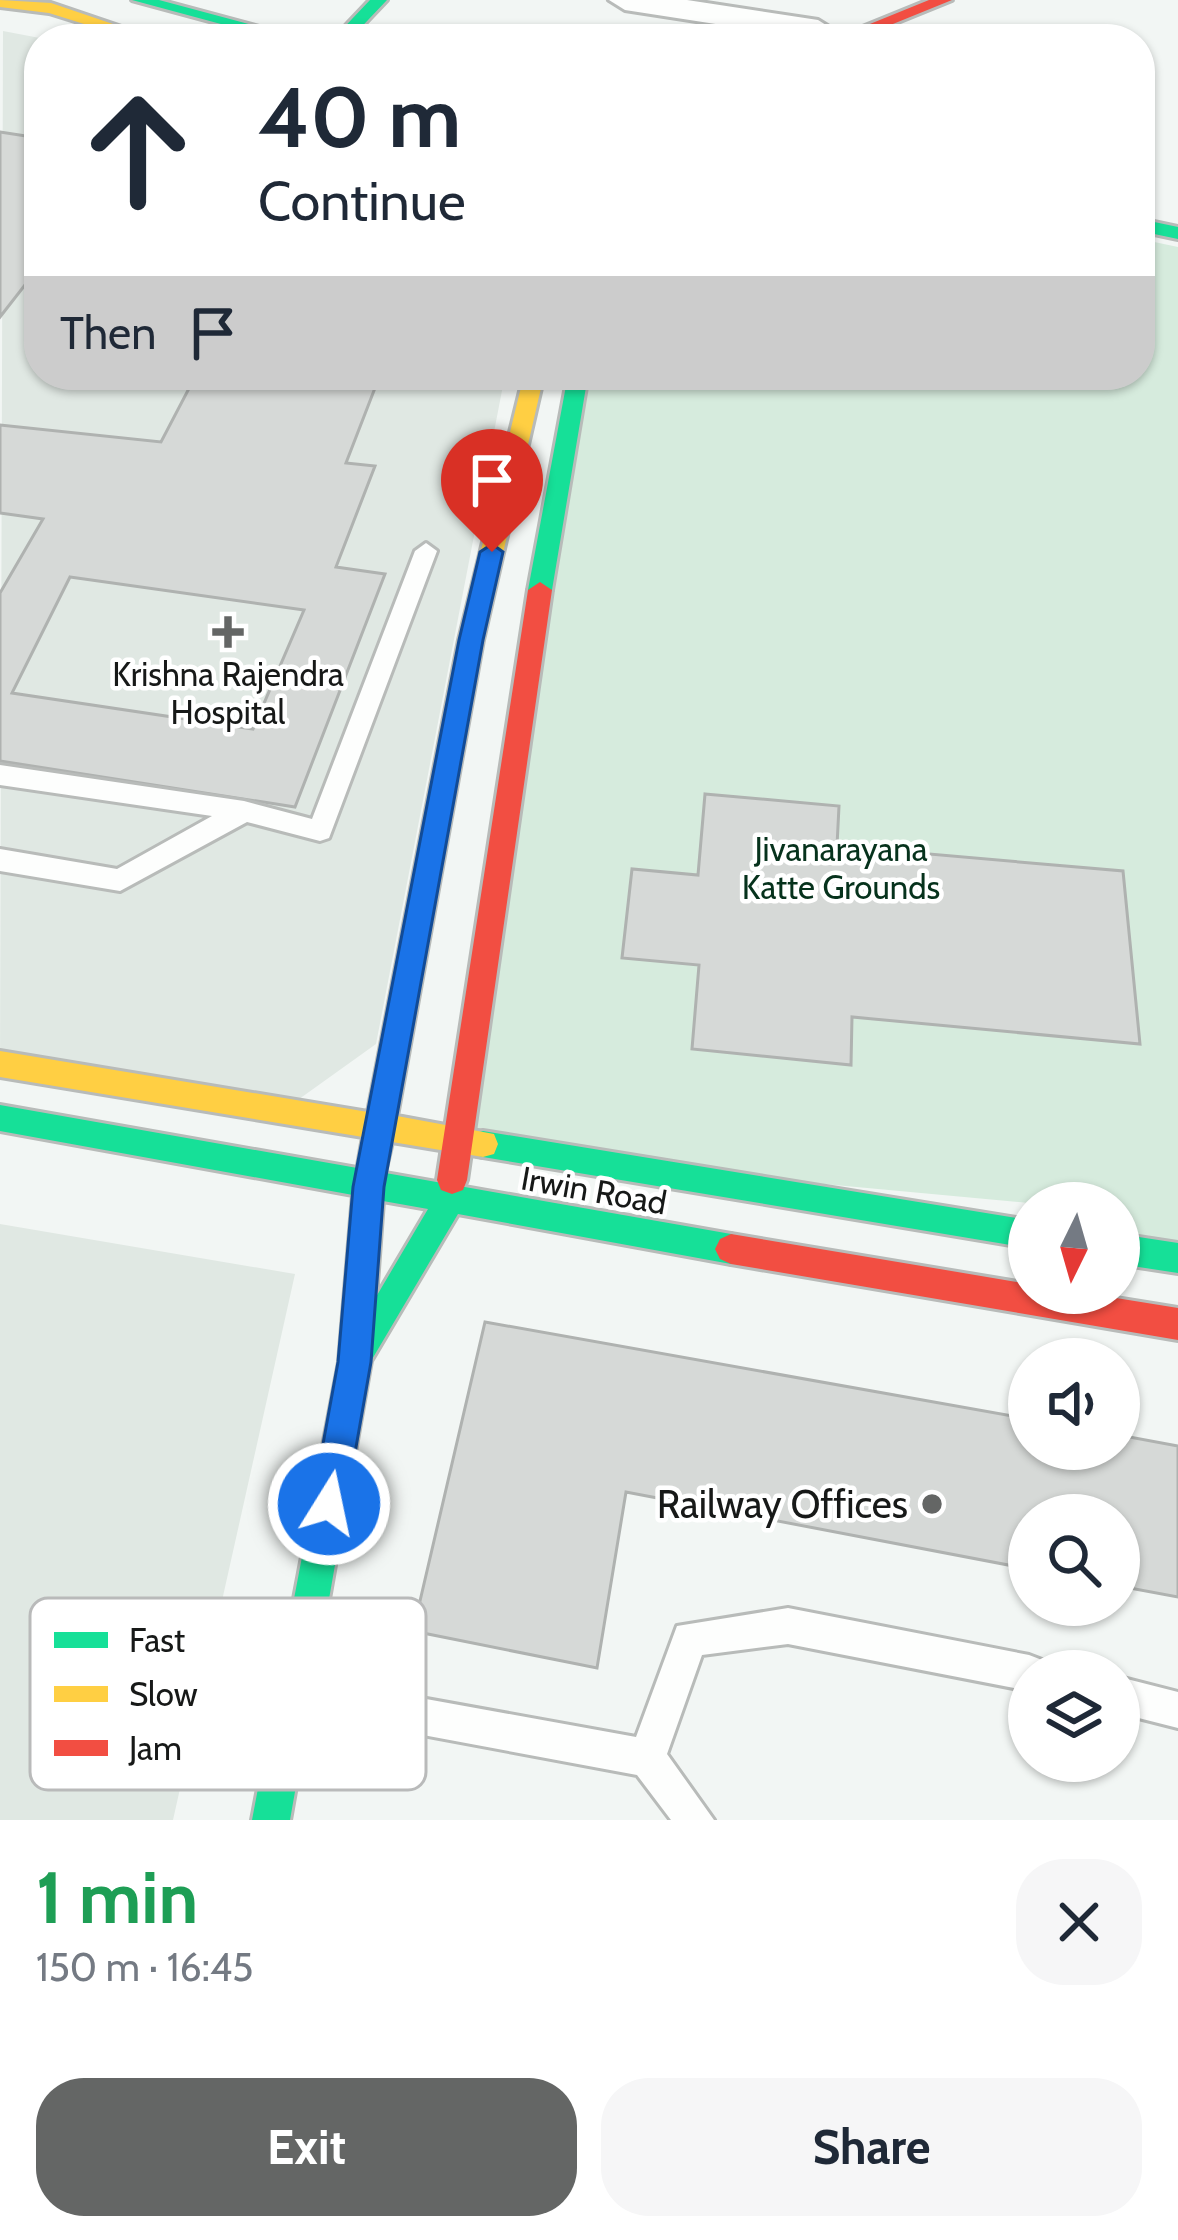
<!DOCTYPE html>
<html lang="en">
<head>
<meta charset="utf-8">
<style>
  body { margin:0; font-family:Cabin,sans-serif; background:#f6f6f7; color:#1f2937; height:100vh; display:flex; flex-direction:column; font-size:45px; white-space:nowrap }
  * { box-sizing:border-box; margin:0 }
  p { font-size:39px; color:#747a83 }
  .icon { flex:none; width:66px; height:66px; fill:none; stroke:currentColor; stroke-width:2; stroke-linecap:round; stroke-linejoin:round }
  .map { position:relative; height:1820px; overflow:hidden }
  .panel { display:flex; flex-direction:column; background:#fff; flex:1 }
  .panel>* { flex:none }
  .top-card { position:absolute; left:24px; top:24px; width:1131px; height:366px; border-radius:48px; box-shadow:0 3px 9px #0004; background:#fff; color:#1f2937; overflow:hidden }
  .needle { width:78px; rotate:185deg }
  .tools { position:absolute; left:1008px; top:1182px; display:grid; gap:24px }
  .tools a { display:grid; place-items:center; width:132px; height:132px; border-radius:50%; background:#fff; box-shadow:0 3px 9px #0004; font-size:60px }
  .pin { position:absolute; display:grid; place-items:center; width:102px; height:102px; color:#fff; margin:-123px -51px; border-radius:50% 50% 50% 0; rotate:-45deg; box-shadow:0 0 12px #0007 }
  .pin .icon { rotate:45deg }
  .me { position:absolute; width:132px; margin:-66px; rotate:10deg; stroke-linejoin:round; filter:drop-shadow(0 0 9px #0008) }
  .turn { display:flex; align-items:center; gap:42px; height:252px; padding:0 36px; font-size:54px }
  .turn .icon { width:156px; height:156px; stroke-width:2.5 }
  .turn b { display:block; font-size:84px; line-height:102px }
  .then { display:flex; align-items:center; height:114px; padding:0 36px; background:#0003; gap:24px; font-size:45px }
  .round { display:grid; place-items:center; flex:none; width:126px; height:126px; border-radius:48px; background:#f6f6f7 }
  .head { display:flex; align-items:center; justify-content:space-between; height:204px; padding:0 36px }
  h1 { font-size:72px; font-weight:700; line-height:90px; color:#1e9e55 }
  .cta { display:flex; gap:24px; margin-top:auto; padding:24px 36px }
  .cta a { flex:1; height:138px; border-radius:48px; background:#646665; color:#fff; font-size:48px; font-weight:700; line-height:138px; text-align:center }
  .cta a+a { background:#f6f6f7; color:#1f2937 }
  .map>svg:first-child { display:block }
</style>
</head>
<body>
<div class="map">
<svg width="1178" height="1820" viewBox="0 0 1178 1820">
  <rect width="100%" height="100%" fill="#f2f6f4"/>
  <path fill="#e0e8e3" d="M3 31 45 39H39V375H505L376 1044 281 1112 0 1065Z
    M0 1224 295 1274 173 1820H0Z"/>
  <path fill="#d6ebdd" d="M1140 239 1178 247V1265L1119 1255V1203H1029L447 1149 586 375H1140Z"/>
  <path fill="#d6d9d7" stroke="#afb2b0" stroke-width="3" fill-rule="evenodd" d="M0 132 39 138V267L0 317Z
    M196 375H380L346 463 375 466 336 567 385 574 295 807 0 761V593L43 519 0 513V425L161 442ZM70 577 304 610 253 729 12 693Z
    M705 794 839 806 837 846 1123 871 1140 1044 852 1017 851 1065 692 1049 699 965 622 958 632 869 698 875Z
    M485 1322 1029 1419V1449H1119V1435L1178 1446V1597L1119 1586V1515H1029V1569L626 1492 597 1668 413 1631Z"/>
  <g fill="none" stroke-linecap="round" stroke-linejoin="round">
    <defs>
      <path id="lane" d="M426 543 437 551 329 838 320 841 247 822 120 891 0 871V849L117 869 212 816 0 785V765L244 801 312 819 415 551Z
        M788 1608 1029 1655 1042 1660 1046 1671H1029V1691L788 1644 702 1655 667 1754 714 1820H671L637 1775 305 1713 292 1708 287 1695 292 1682 305 1677 636 1737 677 1626Z
        M1119 1677 1178 1692V1728L1119 1713Z"/>
      <path id="street" d="M609 0H687L818 20 834 30 830 37 813 39 625 10Z"/>
      <path id="fast" d="M132 0H159L304 39H276Z
        M370 0H387L350 39H333Z
        M1140 219 1178 227V239L1140 231Z
        M568 375H588L552 590 540 598 528 590Z
        M0 1105 731 1234 742 1239 747 1249 742 1259 731 1264 458 1214 371 1361 290 1820H252L339 1362 353 1195 0 1131ZM383 1201 428 1209 376 1297Z
        M483 1131 1029 1220V1248L483 1157 472 1154 468 1144 472 1134Z
        M1119 1234 1178 1243V1273L1119 1264Z"/>
      <path id="slow" d="M0 0 51 3 157 39H132L49 13 0 7Z
        M524 375H544L483 640 397 1116 494 1134 498 1144 494 1154 483 1157 392 1142 383 1181 372 1185 361 1181 357 1171 363 1137 0 1077V1051L368 1112 459 640Z"/>
      <path id="jam" d="M929 0H952L856 39H833Z
        M540 582 552 590 467 1180 463 1190 452 1194 441 1190 437 1180 528 590Z
        M731 1234 1029 1284V1293H1085L1178 1308V1340L731 1264 720 1259 715 1249 720 1239Z"/>
    </defs>
    <use href="#lane" stroke="#b8bbb9" stroke-width="6"/>
    <use href="#street" stroke="#b8bbb9" stroke-width="6"/>
    <use href="#fast" stroke="#b8bbb9" stroke-width="6"/>
    <use href="#slow" stroke="#b8bbb9" stroke-width="6"/>
    <use href="#jam" stroke="#b8bbb9" stroke-width="6"/>
    <use href="#lane" fill="#fdfefd" fill-rule="evenodd"/>
    <use href="#street" fill="#fdfefd" fill-rule="evenodd"/>
    <use href="#fast" fill="#16e098" fill-rule="evenodd"/>
    <use href="#slow" fill="#ffcf43" fill-rule="evenodd"/>
    <use href="#jam" fill="#f24e42" fill-rule="evenodd"/>
  </g>
  <path fill="#1a73e8" stroke="#114b97" stroke-width="3" d="M492 544 503 552 483 640 384 1187 371 1362 346 1504 341 1516 329 1521 317 1516 312 1504 338 1362 353 1187 459 640 480 552Z"/>
  <g fill="#646665" stroke="#fff" stroke-width="4.5">
    <path d="M222 614h12v12h12v12h-12v12h-12v-12h-12v-12h12z"/>
    <circle cx="932" cy="1504" r="12"/>
  </g>
  <g text-anchor="middle" stroke-width="9" stroke-linejoin="round" paint-order="stroke">
    <g font-size="33" fill="#171918" stroke="#fff">
      <text x="228" y="686">Krishna Rajendra<tspan x="228" dy="38">Hospital</tspan></text>
    </g>
    <g font-size="33" fill="#06321c" stroke="#fff">
      <text x="841" y="861">Jivanarayana<tspan x="841" dy="38">Katte Grounds</tspan></text>
    </g>
    <g font-size="33" fill="#171918" stroke="#fff">
      <text transform="translate(594 1190) rotate(10)" y="12">Irwin Road</text>
    </g>
    <g font-size="39" fill="#171918" stroke="#fff" text-anchor="end">
      <text x="908" y="1518">Railway Offices</text>
    </g>
  </g>
  <rect x="30" y="1598" width="396" height="192" rx="18" fill="#fff" stroke="#b9baba" stroke-width="3"/>
  <rect x="54" y="1632" width="54" height="16" fill="#16e098"/>
  <rect x="54" y="1686" width="54" height="16" fill="#ffcf43"/>
  <rect x="54" y="1740" width="54" height="16" fill="#f24e42"/>
  <g font-size="33" fill="#171918">
    <text x="129" y="1652">Fast</text>
    <text x="129" y="1706">Slow</text>
    <text x="129" y="1760">Jam</text>
  </g>
</svg>
<div class="tools">
<a><svg class="needle" viewBox="-14 -14 28 28"><path d="M0-13l5 13h-10z" fill="#e53935"/><path d="M0 13l5-13h-10z" fill="#747a83"/></svg></a>
<a><svg class="icon" aria-label="sound" viewBox="0 0 24 24"><path d="M4 9h4l5-4v14l-5-4H4zM17 9q2 3 0 6"/></svg></a>
<a><svg class="icon" aria-label="search" viewBox="0 0 24 24"><circle cx="10" cy="10" r="6"/><path d="M15 15l6 6"/></svg></a>
<a><svg class="icon" aria-label="layers" viewBox="0 0 24 24"><path d="M12 4l9 5-9 5-9-5zM3 14l9 5 9-5"/></svg></a>
</div>
<div class="pin" style="left:492px;top:552px;background:#d93025"><svg class="icon" aria-label="arrive" viewBox="0 0 24 24"><path d="M6 21V4h12l-3 4 3 4H6"/></svg></div>
<svg class="me" style="left:329px;top:1504px" viewBox="-20 -20 40 40"><circle r="17" fill="#1a73e8" stroke="#fff" stroke-width="3"/><path d="M0-11L8 9 0 5-8 9z" fill="#fff"/></svg>
<div class="top-card">
<div class="turn"><svg class="icon" aria-label="ahead" viewBox="0 0 24 24"><path d="M12 20V5M6 11l6-6 6 6"/></svg><div><b>40 m</b>Continue</div></div>
<div class="then">Then<svg class="icon" aria-label="arrive" viewBox="0 0 24 24"><path d="M6 21V4h12l-3 4 3 4H6"/></svg></div>
</div>
</div>
<section class="panel">
<div class="head"><div><h1>1 min</h1><p>150 m · 16:45</p></div><a class="round"><svg class="icon" aria-label="close" viewBox="0 0 24 24"><path d="M6 6l12 12M18 6L6 18"/></svg></a></div>
<div class="cta"><a>Exit</a><a>Share</a></div>
</section>
</body>
</html>
